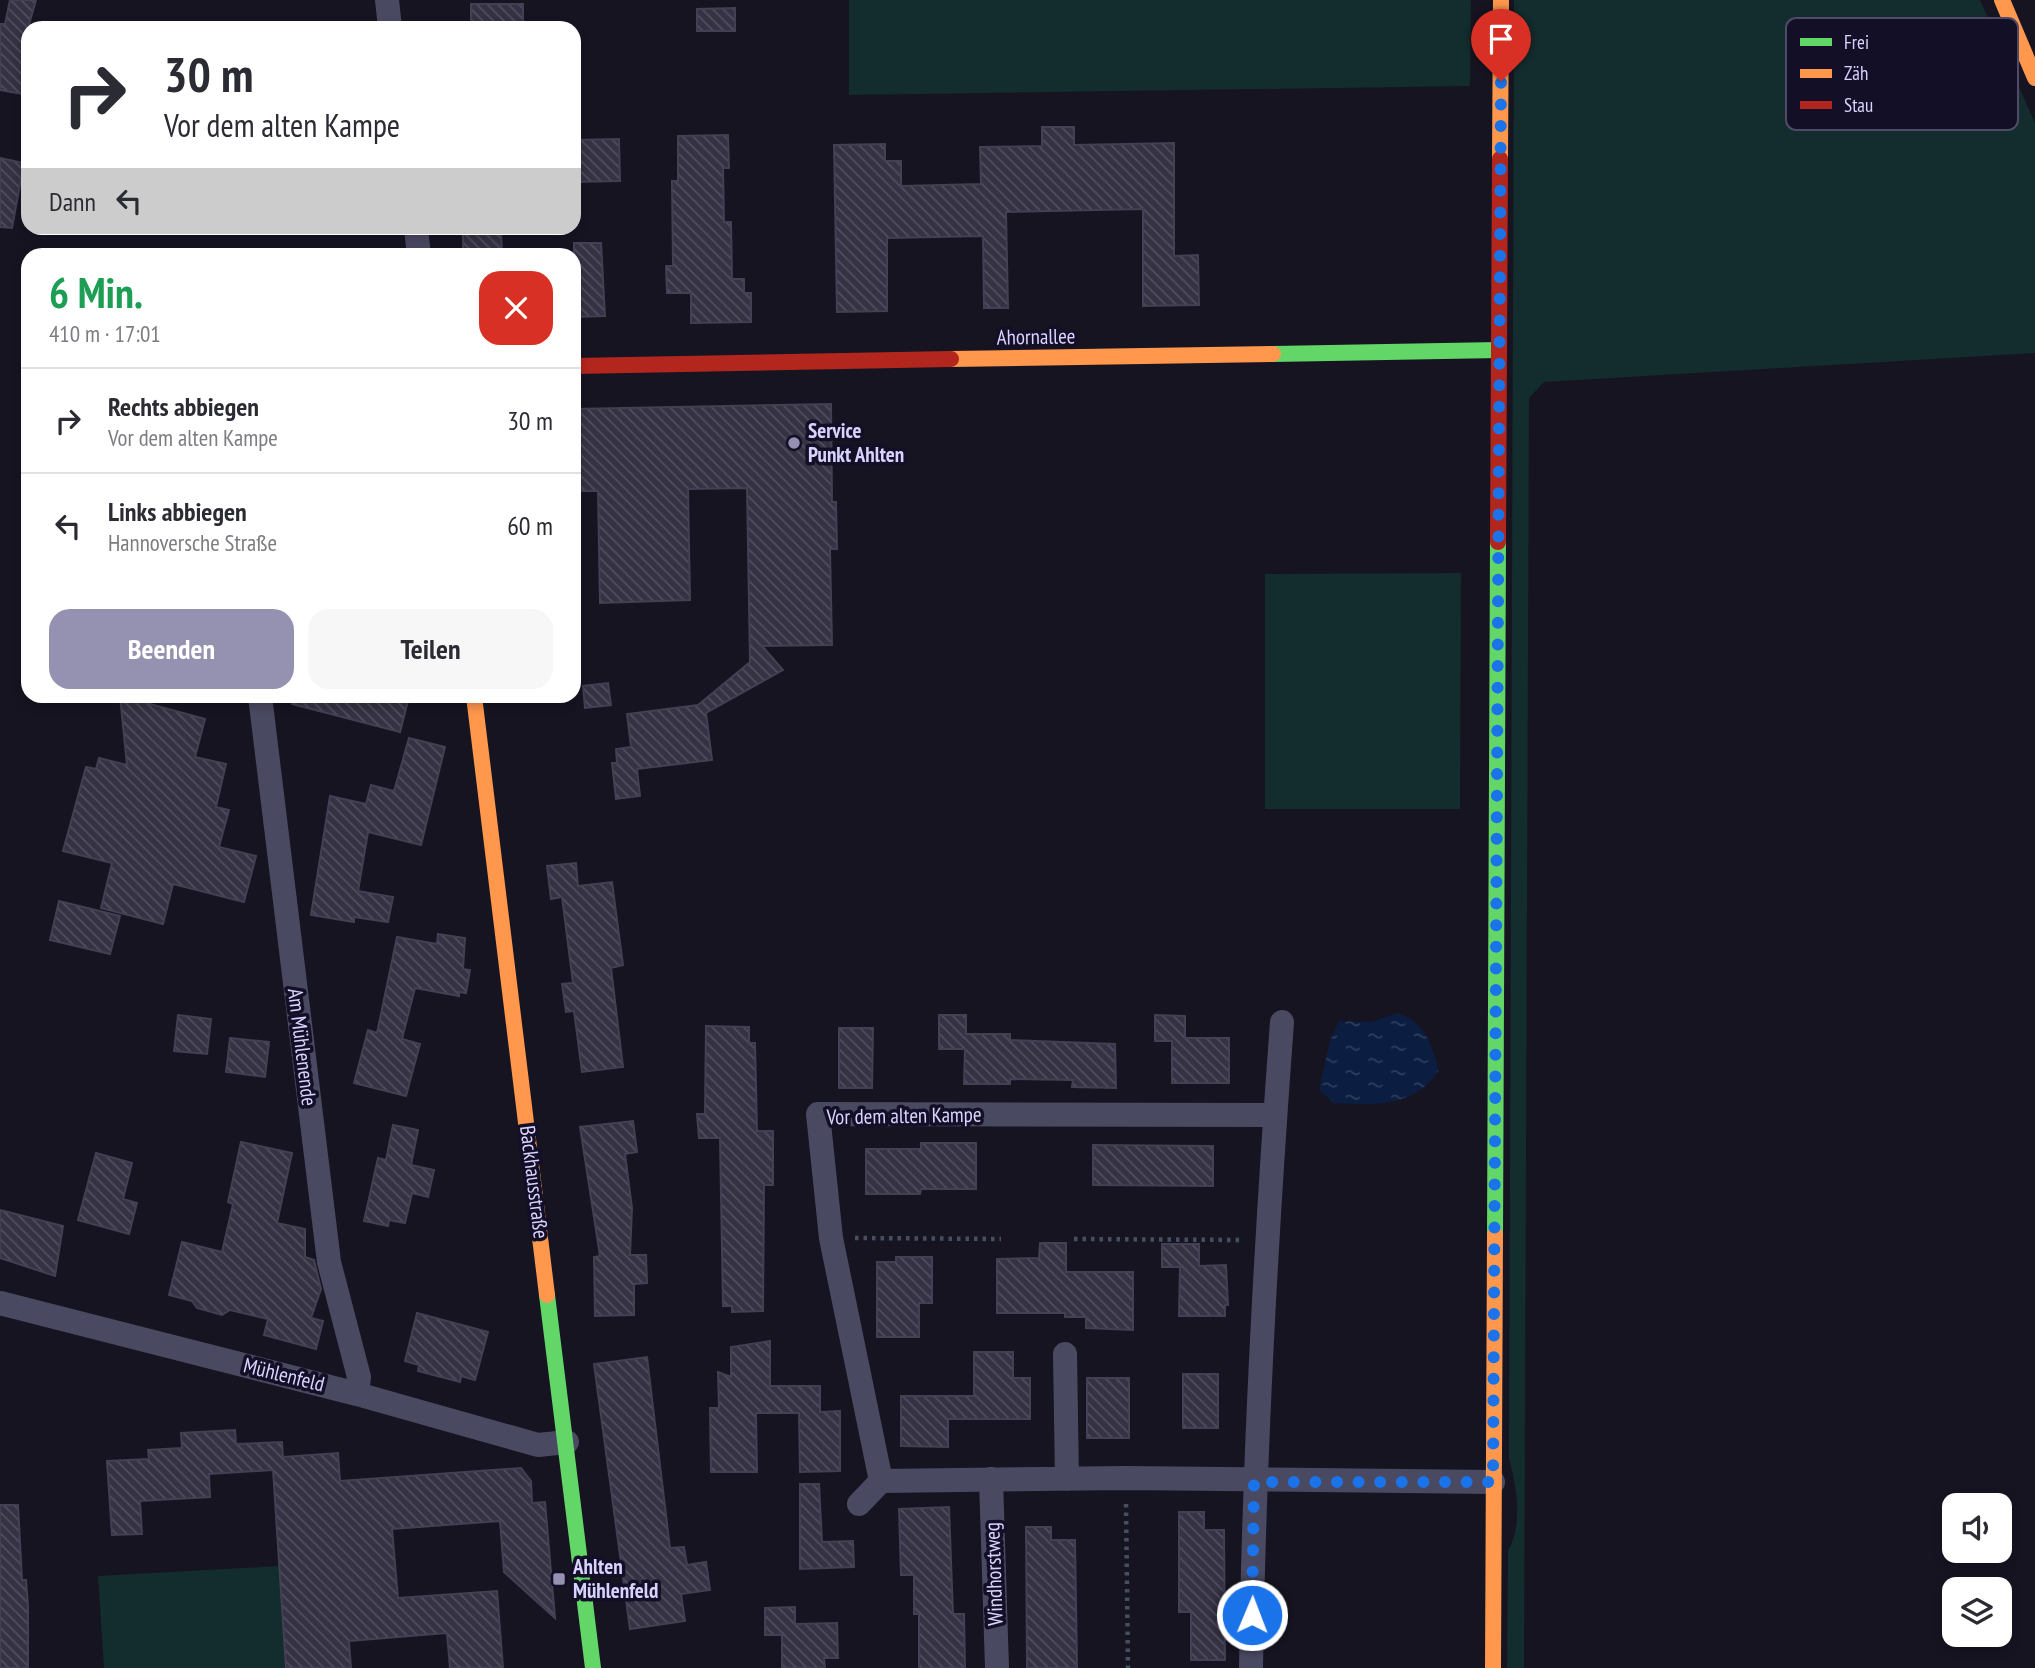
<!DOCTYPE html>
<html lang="de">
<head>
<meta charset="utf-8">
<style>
  body { margin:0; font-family:"PT Sans Narrow",sans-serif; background:#f7f7f7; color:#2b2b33; height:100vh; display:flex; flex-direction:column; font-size:26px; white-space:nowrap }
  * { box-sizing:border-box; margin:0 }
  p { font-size:23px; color:#7c7c81 }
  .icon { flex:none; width:38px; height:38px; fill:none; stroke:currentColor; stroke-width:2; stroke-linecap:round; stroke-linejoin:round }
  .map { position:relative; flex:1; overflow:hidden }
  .side { position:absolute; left:21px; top:248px; width:560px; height:455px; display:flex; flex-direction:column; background:#fff; border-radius:21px; box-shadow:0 4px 10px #0003 }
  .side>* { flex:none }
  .hud { position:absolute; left:21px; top:21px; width:560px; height:214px; border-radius:21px; box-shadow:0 4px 10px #0003; background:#fff; color:#2b2b33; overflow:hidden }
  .tools { position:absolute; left:1942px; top:1493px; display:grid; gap:14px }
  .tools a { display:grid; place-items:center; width:70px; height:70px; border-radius:14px; background:#fff; box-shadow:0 4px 10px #0003; font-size:35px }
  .pin { position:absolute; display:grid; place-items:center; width:60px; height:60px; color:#fff; margin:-72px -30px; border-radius:50% 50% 50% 0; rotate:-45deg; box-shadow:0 0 7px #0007 }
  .pin .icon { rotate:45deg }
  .me { position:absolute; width:77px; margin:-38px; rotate:1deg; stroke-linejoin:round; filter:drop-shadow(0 0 5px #0008) }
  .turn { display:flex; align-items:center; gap:24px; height:147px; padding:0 28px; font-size:32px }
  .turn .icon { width:91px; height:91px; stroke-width:2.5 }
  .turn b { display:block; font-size:49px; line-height:60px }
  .then { display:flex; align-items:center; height:66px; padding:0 28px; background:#0003; gap:14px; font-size:26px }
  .round { display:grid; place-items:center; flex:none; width:74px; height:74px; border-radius:21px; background:#f7f7f7 }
  .headline { display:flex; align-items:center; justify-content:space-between; height:119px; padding:0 28px }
  h1 { font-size:42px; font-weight:600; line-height:52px; color:#1e9e55 }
  .button { display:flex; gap:14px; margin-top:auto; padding:14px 28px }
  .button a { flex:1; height:80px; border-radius:21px; background:#9591b1; color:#fff; font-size:28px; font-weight:600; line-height:80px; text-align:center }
  .button a+a { background:#f7f7f7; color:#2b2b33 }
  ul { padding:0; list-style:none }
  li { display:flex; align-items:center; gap:21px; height:105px; padding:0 28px; border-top:2px solid #e1e1e2 }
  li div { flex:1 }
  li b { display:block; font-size:26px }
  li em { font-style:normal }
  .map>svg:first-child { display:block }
</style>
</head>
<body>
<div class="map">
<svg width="2035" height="1668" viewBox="0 0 2035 1668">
  <defs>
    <pattern id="water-ripples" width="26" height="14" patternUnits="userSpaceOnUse" patternTransform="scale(1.75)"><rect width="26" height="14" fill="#0b1e41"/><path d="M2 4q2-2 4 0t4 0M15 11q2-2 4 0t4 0" fill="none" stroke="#2e3e5e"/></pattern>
    <pattern id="building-back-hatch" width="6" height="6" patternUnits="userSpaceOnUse" patternTransform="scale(1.75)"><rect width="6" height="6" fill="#343243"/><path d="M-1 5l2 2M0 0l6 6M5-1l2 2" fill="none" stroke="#514f5f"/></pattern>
  </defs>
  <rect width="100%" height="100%" fill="#161421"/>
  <path fill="#132c2d" d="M849 0H1471L1470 86 849 95Z
    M1514 0H1980L2035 123V353L1544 382 1529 398 1524 1668H1507L1508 1551C1523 1524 1517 1488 1509 1459Z
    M1461 573 1460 809H1265V574Z
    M279 1566 286 1668H104L98 1576Z"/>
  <path fill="url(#water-ripples)" d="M1398 1013C1427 1024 1430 1043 1439 1070 1414 1108 1375 1105 1333 1103L1319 1089 1330 1041 1339 1021 1371 1022Z"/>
  <path fill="url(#building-back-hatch)" stroke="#433f54" stroke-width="2" d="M10 0H36L28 28V95L0 90V24H5Z
    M471 4H523V28H471Z
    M735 8V31H697V9Z
    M1042 127H1074V145L1174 143V256L1198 255 1199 305 1143 306V209L1006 212 1008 308H984L983 236 887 238V311L837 312 834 145 885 144V161H901V186L981 184 980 147 1042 146Z
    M728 135 729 168H723L724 222H731L732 279H744V293H751V322L691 323V293H667L666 266H673L672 181H678V136Z
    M619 139 620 181 575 182 574 140Z
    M0 158 24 163 12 228 0 227Z
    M463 228H501L502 256H463Z
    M574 243H601L605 316 574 317Z
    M831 404 832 502H836L837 549H830L832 645 762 646 783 670 706 713 712 760 637 769 640 796 616 799 612 763H617L616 749 631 747 627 714 698 705 750 662 747 488 688 489 690 600 600 603 598 491H574V409Z
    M608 683 611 705 585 708 583 686Z
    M120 696H152L150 704 205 719 195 757 226 764 216 807 229 810 219 847 256 856 244 902 173 884 163 924 101 908 112 863 63 851 86 767 96 769 99 758 127 765Z
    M293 696H391L408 701 400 732 292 704Z
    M409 738 445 747 421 845 368 832 358 891 393 897 388 922 354 917V922L311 915 330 796 366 804 371 785 394 791Z
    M576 863 578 886 612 882 623 965 611 968 623 1067 582 1072 574 1011 566 1012 562 984 573 983 562 897 551 899 547 866Z
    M59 901 120 916 110 954 50 940Z
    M438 934 465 938 463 969 470 970 466 993 459 992V996L415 988 402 1039 420 1044 406 1096 354 1083 368 1030 377 1033 397 937 437 944Z
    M178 1015 211 1019 207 1054 174 1051Z
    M939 1015H966V1034H1010V1040L1115 1044 1116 1088 1072 1087 1073 1080 1010 1079V1084H964L965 1049H939Z
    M1155 1015 1185 1016V1038H1229V1083H1172V1041H1155Z
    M706 1026 749 1027V1043H755L757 1131H773V1185H764L763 1311 732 1312V1306H723L720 1138H699L697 1114H705Z
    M839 1028H873L872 1088H839Z
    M230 1038 269 1042 265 1077 226 1072Z
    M633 1121 637 1152 625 1154 632 1208 630 1255H646L647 1283 634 1284V1315L595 1316 594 1257 600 1256 580 1127Z
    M393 1125 418 1130 411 1165 434 1170 428 1197 412 1193 405 1223 389 1220 388 1226 364 1221 378 1158 386 1160Z
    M241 1142 292 1153 277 1223 305 1229V1257L314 1260 321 1289 311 1318 323 1321 316 1349 264 1335 268 1319 230 1310 222 1315 197 1308 192 1301 169 1295 182 1242 222 1252 233 1204 228 1202Z
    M921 1143H976V1189H921L920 1194H866V1149H921Z
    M1093 1145 1213 1146V1186L1093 1185Z
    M96 1153 132 1163 123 1199 137 1203 129 1234 78 1220Z
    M0 1210 63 1226 55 1276 0 1258Z
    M1040 1243H1066V1272H1133V1330L1086 1328V1317H1065V1313H997V1259L1039 1258Z
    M1162 1244H1199V1266L1226 1265 1228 1305H1225V1316H1179L1180 1267H1162Z
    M896 1257H932V1303H919V1337H877V1262H896Z
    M417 1313 488 1332 475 1380 461 1376 460 1382 418 1371 419 1365 405 1361Z
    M770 1341V1386H820V1412L840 1411V1471L800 1472 799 1413H756L757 1472H711L710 1408H719L718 1372 731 1377V1347Z
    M974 1352H1013V1378H1030V1419H948V1447L901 1446V1396H974Z
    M647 1357 670 1548 684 1547 687 1565 706 1562 710 1590 681 1594 685 1621 630 1629 594 1364Z
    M1183 1374H1218V1428H1183Z
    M1087 1378H1129V1438H1087Z
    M235 1430 236 1444 282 1442 283 1457 338 1453 340 1481 521 1468 531 1481 532 1503 545 1502 555 1618 504 1572 500 1521 392 1529 398 1598 497 1591 503 1668H450L447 1633 349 1641 351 1668H286L273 1470 209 1474 210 1497 140 1501 142 1534 112 1535 107 1461 149 1459 148 1450 182 1448 181 1433Z
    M800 1484H819L822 1542 853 1541 854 1567 800 1569Z
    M0 1505H18L22 1580H26L28 1605V1668H0Z
    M949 1507 953 1614H964L965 1668H919V1614H914V1575H901L899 1509Z
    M1179 1512H1204V1530H1224L1225 1660H1191V1612H1179Z
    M1026 1527H1051V1540H1075L1077 1668H1027Z
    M795 1607V1624L837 1623 838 1658H824L825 1668H782V1635H765V1608Z"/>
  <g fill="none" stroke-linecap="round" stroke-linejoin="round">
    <path stroke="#44505f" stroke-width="4.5" stroke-dasharray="3.5 5" stroke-linecap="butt" d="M855 1238 1001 1239
      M1074 1239 1242 1240
      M1126 1504 1128 1668"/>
    <path stroke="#4a4962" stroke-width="24" d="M387 0 390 28
      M416 228 419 256
      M260 696 329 1262 359 1377 357 1394
      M0 1303 357 1394 538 1445 567 1442
      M1065 1354 1067 1479
      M991 1479 997 1668
      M881 1481 831 1238 818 1114 1275 1115
      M859 1504 881 1481 1126 1478 1493 1482
      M1251 1668C1254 1451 1266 1238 1282 1022"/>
    <path stroke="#63d668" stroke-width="16" d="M1273 354 1499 350
      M1495 1235 1498 542
      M547 1295 593 1668"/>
    <path stroke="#ff974d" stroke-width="16" d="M2002 0 2035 78
      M1500 159 1501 0
      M951 359 1273 354
      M474 696 547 1295
      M1493 1668 1495 1235"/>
    <path stroke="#b3261e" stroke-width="16" d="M574 366 951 359
      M1498 542 1500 159"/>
  </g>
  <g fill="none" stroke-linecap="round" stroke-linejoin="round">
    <path stroke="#1a73e8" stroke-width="12" stroke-dasharray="0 21.6" d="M1252 1615 1254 1482H1493L1501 81"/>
  </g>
  <g fill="#9591b1" stroke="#130f26" stroke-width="2.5">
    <circle cx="794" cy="443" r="7"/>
    <rect x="552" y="1572" width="14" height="14" rx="3.5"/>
  </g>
  <g text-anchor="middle" stroke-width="7" stroke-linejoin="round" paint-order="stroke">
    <g font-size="21" fill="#d9d4ff" stroke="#130f26">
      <text transform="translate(1036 337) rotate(-1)" y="7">Ahornallee</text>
      <text transform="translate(302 1047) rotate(83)" y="7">Am Mühlenende</text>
      <text transform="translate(904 1116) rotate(-1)" y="7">Vor dem alten Kampe</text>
      <text transform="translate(534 1182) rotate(83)" y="7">Backhausstraße</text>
      <text transform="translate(284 1375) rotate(14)" y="7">Mühlenfeld</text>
      <text transform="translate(994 1574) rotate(-92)" y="7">Windhorstweg</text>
    </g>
    <g font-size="21" font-weight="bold" fill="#d9d4ff" stroke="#130f26" text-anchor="start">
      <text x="808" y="438">Service<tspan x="808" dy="24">Punkt Ahlten</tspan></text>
      <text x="573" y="1574">Ahlten<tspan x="573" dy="24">Mühlenfeld</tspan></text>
    </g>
  </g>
  <rect x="1786" y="18" width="232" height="112" rx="10" fill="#130f26" stroke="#4e4a67" stroke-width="2"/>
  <rect x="1800" y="38" width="32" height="8" fill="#63d668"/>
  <rect x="1800" y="69" width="32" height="9" fill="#ff974d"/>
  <rect x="1800" y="101" width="32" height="8" fill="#b3261e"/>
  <g font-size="19" fill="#d9d4ff">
    <text x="1844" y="49">Frei</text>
    <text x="1844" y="80">Zäh</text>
    <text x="1844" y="112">Stau</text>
  </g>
</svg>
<div class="tools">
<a><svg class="icon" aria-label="sound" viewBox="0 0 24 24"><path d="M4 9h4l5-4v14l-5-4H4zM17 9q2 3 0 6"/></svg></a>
<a><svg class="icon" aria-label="layers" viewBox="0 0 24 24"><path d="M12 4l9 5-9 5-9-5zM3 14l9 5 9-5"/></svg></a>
</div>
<div class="pin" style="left:1501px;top:81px;background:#d93025"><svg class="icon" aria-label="arrive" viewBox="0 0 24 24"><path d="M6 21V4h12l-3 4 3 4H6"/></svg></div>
<svg class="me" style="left:1252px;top:1615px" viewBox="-20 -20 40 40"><circle r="17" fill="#1a73e8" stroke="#fff" stroke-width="3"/><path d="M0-11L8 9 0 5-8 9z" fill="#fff"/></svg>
<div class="hud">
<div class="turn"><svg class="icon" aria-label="right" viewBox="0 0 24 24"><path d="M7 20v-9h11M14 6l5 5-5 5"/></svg><div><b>30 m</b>Vor dem alten Kampe</div></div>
<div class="then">Dann<svg class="icon" aria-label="left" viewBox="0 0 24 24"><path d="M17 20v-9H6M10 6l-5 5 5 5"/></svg></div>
</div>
<section class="side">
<div class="headline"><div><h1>6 Min.</h1><p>410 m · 17:01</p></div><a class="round" style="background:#d93025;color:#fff"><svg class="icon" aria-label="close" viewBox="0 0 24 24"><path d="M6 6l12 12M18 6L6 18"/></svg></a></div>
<ul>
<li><svg class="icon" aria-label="right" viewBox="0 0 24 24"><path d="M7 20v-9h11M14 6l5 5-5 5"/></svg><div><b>Rechts abbiegen</b><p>Vor dem alten Kampe</p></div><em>30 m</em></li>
<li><svg class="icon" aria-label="left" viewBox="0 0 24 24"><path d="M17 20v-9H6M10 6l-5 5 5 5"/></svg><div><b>Links abbiegen</b><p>Hannoversche Straße</p></div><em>60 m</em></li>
</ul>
<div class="button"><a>Beenden</a><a>Teilen</a></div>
</section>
</div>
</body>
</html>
